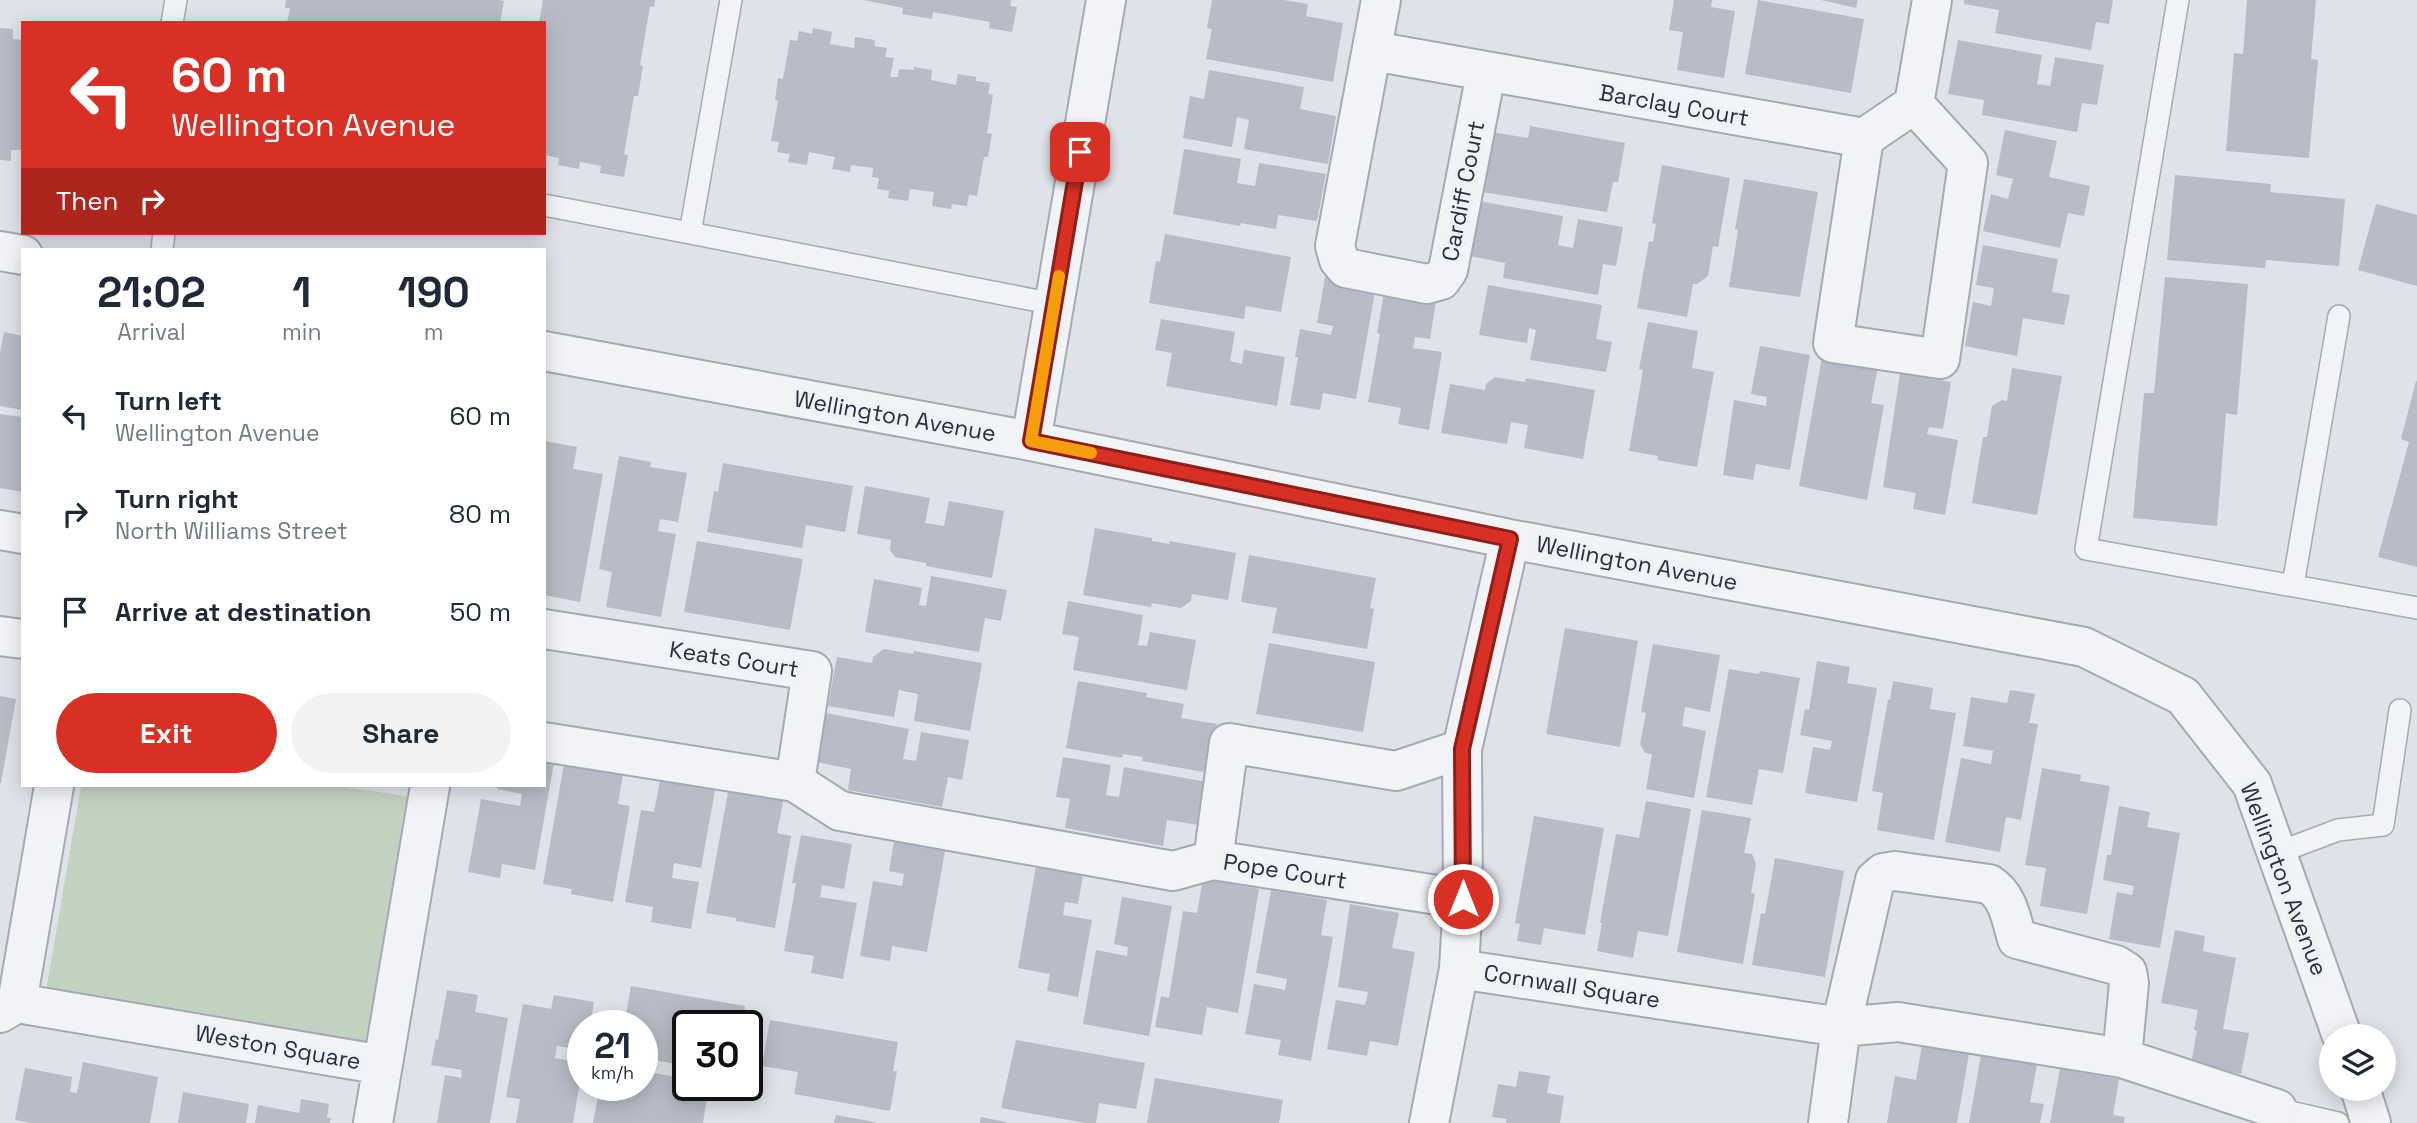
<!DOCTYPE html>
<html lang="en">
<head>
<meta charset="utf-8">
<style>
  body { margin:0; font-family:"Space Grotesk",sans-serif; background:#f2f2f3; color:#1f2937; height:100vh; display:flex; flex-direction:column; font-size:26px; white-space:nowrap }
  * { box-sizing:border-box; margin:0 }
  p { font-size:23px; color:#747a83 }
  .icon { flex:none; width:38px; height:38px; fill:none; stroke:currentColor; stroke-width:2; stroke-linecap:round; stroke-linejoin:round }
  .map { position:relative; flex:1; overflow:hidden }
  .side { position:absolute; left:21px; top:248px; width:525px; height:539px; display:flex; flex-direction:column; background:#fff; border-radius:0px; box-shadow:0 4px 18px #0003 }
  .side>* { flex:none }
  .hud { position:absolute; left:21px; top:21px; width:525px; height:214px; border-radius:0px; box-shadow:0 4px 18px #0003; background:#d93025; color:#fff; overflow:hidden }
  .fabs { position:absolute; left:2319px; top:1024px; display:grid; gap:14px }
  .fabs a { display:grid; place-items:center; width:77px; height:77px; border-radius:50%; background:#fff; box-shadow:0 4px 18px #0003; font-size:35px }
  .speed { position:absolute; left:567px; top:1010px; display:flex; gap:14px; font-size:35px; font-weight:700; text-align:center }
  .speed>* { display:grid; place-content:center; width:91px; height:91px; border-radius:50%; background:#fff; box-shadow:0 4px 18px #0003; line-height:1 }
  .speed small { font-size:18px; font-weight:400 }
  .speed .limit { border:4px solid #111; border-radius:10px; background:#fff; color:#111 }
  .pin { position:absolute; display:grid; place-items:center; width:60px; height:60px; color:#fff; margin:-30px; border-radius:14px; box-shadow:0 4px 10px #0006 }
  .me { position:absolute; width:77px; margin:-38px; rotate:0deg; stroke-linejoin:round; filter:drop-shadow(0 0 5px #0008) }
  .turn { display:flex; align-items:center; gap:24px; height:147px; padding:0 35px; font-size:32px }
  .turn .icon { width:91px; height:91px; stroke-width:2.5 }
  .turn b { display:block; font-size:49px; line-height:60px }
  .then { display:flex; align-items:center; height:66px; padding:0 35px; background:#0003; gap:14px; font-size:26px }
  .eta { display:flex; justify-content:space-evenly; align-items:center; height:119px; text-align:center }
  .eta b { font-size:42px; font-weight:600; line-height:49px }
  .action { display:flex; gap:14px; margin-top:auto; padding:14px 35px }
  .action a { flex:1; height:80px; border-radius:42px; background:#d93025; color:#fff; font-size:28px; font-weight:600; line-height:80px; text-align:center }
  .action a+a { background:#f2f2f3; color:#1f2937 }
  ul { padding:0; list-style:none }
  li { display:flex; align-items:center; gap:21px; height:98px; padding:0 35px }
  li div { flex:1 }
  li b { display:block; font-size:26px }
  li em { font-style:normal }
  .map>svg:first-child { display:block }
</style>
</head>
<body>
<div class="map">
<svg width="2417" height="1123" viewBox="0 0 2417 1123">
  <rect width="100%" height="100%" fill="#dfe2e8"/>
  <path fill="#c3d2c0" d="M81 786H339L418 798 374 1053 45 997Z"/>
  <path fill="#b6bbc5" d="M286 0H499L504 1 500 23H287L290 8H285Z
    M543 0H655L654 7 650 6 640 65 643 66 638 96H634L624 154 628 155 624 177 600 173 601 166 580 162 579 169 558 165 559 158 544 155V23H539Z
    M863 0H1011L1010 6 1017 7 1012 32 989 28 990 22 933 12 932 19 902 14 903 8Z
    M1212 0H1284L1308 4 1306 16 1343 23 1333 82 1206 59 1212 29 1207 28Z
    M1674 0H1712L1711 7 1735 11 1724 78 1677 70 1683 32 1669 30Z
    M1758 0 1864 19 1851 93 1745 74Z
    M1821 0H1858L1856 8Z
    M1964 0H2113L2109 24 2096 22 2091 50 1995 33 1999 10 1964 4Z
    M2247 0H2316L2311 59 2318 60 2309 158 2226 151 2234 53 2243 54Z
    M0 28 13 29V39L23 40V150H11V161L0 160Z
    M813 28 832 32 830 44 854 48 855 37 875 40 874 46 887 48 885 57 894 58 890 77H898L899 69 914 70V67L932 70 931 80 956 85 958 74 976 77V81L990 83 988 94 993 95 987 133 992 134 988 157H984L977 196 969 195 967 206 952 204 951 209 932 206 934 192 910 189 908 201 888 198 889 191 877 189 879 178 872 177 873 168 851 165 850 172 832 169 835 157 809 152 807 165 788 162 790 154 777 152 779 142 771 141 778 101 775 100 778 78 783 79 790 40 797 41 799 31 812 34Z
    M1958 40 2042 55 2037 84 2050 86 2055 57 2104 65 2097 105 2082 103 2077 132 1982 115 1984 100 1948 94Z
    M1209 70 1304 87 1300 109 1336 116 1328 164 1244 149 1249 120 1237 117 1232 147 1183 138 1190 96 1204 99Z
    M1530 126 1625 143 1618 182H1613L1607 212 1482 192 1492 132 1528 138Z
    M2005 130 2057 141 2049 177 2090 186 2084 216 2068 213 2060 248 1983 231 1991 194 2008 199 2013 179 1996 175Z
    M1184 149 1241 159 1237 183 1255 186 1259 163 1326 174 1317 221 1278 215 1276 229 1241 223 1240 226 1173 214Z
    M1662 165 1730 178 1718 247 1713 246 1708 276 1697 284H1693L1687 317 1637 308 1649 241 1653 242 1656 224 1652 223Z
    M2175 175 2271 184 2270 192 2345 199 2339 266 2266 260 2265 268 2167 260Z
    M1744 179 1818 192 1800 297 1729 287 1738 230 1735 229Z
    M1479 201 1563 216 1558 245 1573 248 1578 219 1623 227 1616 266 1603 264 1598 295 1503 278 1505 263 1470 256Z
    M2376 204 2417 215V286L2358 270Z
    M1165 234 1291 257 1281 312 1246 306 1244 319 1149 303 1156 261 1160 262Z
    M1983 245 2058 259 2052 292 2070 295 2064 325 2023 318 2017 356 1965 346 1973 302 1991 306 1994 288 1976 285Z
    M1325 277 1376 286 1356 399 1323 393 1320 410 1290 405 1298 357H1295L1300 329 1331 335 1333 326 1317 323Z
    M2165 277 2248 284 2237 415 2226 413 2217 526 2133 518 2144 393H2154Z
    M1488 285 1602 305 1596 339 1612 342 1606 372 1530 360 1536 330 1529 328 1527 343 1479 335Z
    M1385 287 1437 295 1430 339 1415 337 1413 348 1442 352 1429 430 1398 424 1401 408 1368 402 1380 334 1377 333Z
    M1161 319 1235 332 1230 361 1242 364 1244 350 1285 357 1277 406 1166 386 1172 353 1155 350Z
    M1648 322 1698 331 1692 368 1714 372 1697 467 1657 460 1658 456 1629 451 1643 370 1639 369Z
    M4 332 23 336V410L0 406V352Z
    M1760 346 1810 355 1790 470 1756 464 1753 480 1723 475 1734 400 1766 406 1767 397 1751 394Z
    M1822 357 1878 367 1871 403 1884 405 1867 500 1799 486Z
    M2012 368 2062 376 2037 515 1972 503 1983 437H1987L1992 406 2002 400 2007 401Z
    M1900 373 1951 382 1943 429 1929 427 1927 434 1958 440 1945 515 1913 509 1916 493 1883 487Z
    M1495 377 1525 382 1526 378 1595 390 1583 459 1524 448 1528 425 1511 422 1507 444 1441 433 1450 384 1485 390 1486 384Z
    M2416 381H2417V567L2378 557 2409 442 2401 439Z
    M0 414 22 417 23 420V492L0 488Z
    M544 441 577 447 573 469 603 474 580 602 544 595Z
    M619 456 651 462 650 467 687 473 678 522 660 519 658 531 676 534 661 617 606 607 612 572 599 569Z
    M723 463 853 486 845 532 806 525 802 548 707 532 714 491 718 492Z
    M865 486 930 498 925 523 944 526 949 501 1004 511 992 578 926 566V563L895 557 890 550 891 540 857 534Z
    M1095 528 1152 538V541L1169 544 1170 541 1236 553 1228 600 1192 594 1191 601 1181 608 1152 603 1151 607 1083 595Z
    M697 541 803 559 790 630 684 612Z
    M1249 555 1376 578 1370 608 1374 609 1367 649 1272 633 1277 608 1241 602Z
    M931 576 1007 590 1001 621 985 618 979 652 865 632 874 579 922 588 919 605 926 606Z
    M1068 601 1143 615 1138 645 1147 646 1150 632 1196 640 1187 690 1073 670 1079 637 1062 634Z
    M1565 628 1638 641 1620 747 1546 734Z
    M1269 643 1375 662 1363 732 1256 714Z
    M1653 644 1720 655 1710 712 1685 707 1682 726 1706 731 1694 798 1646 789 1652 754 1645 753 1640 744 1646 713 1641 712Z
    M884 649 913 654 914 651 982 663 970 731 914 721 918 694 899 690 894 717 828 706 837 657 872 663 873 657Z
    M1817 661 1850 667 1847 683 1877 688 1857 802 1805 793 1813 747 1830 750 1832 741 1800 735 1805 709 1809 710Z
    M1729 669 1759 674 1760 671 1800 678 1783 773 1759 769 1752 805 1706 797Z
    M1078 681 1147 693 1146 697 1184 704 1181 718 1217 724 1209 773 1142 761 1143 757 1123 754 1122 758 1066 748Z
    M1893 681 1933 688 1930 709 1956 713 1934 840 1877 830 1883 793 1872 791 1888 699 1890 700Z
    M2010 690 2035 694 2029 723 2038 724 2021 820 2006 817 2000 852 1945 842 1961 758 1991 764 1993 751 1963 746 1971 697 2007 703Z
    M0 696 16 699 1 783H0Z
    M825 713 909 729 903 759 916 761 921 732 969 740 962 780 948 777 942 807 848 790 851 769 816 762Z
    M544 755 555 757 535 870 502 864 500 878 468 872 481 799 520 806 522 794 497 789 498 786H544Z
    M1063 757 1111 765 1106 795 1119 797 1124 767 1207 782 1199 825 1167 820 1163 846 1065 828 1070 799 1056 797Z
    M565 758 624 768 618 804 630 806 613 902 571 894 572 889 543 884Z
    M2042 768 2081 775 2080 781 2110 786 2087 914 2040 906 2046 868 2025 865Z
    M661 775 716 785 701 868 674 863 672 878 699 882 691 929 651 922 653 907 625 902 641 810 654 812Z
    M729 787 784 797 777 833 791 836 775 928 736 921V918L706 913Z
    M1646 801 1691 809 1668 936 1638 931 1633 958 1597 951 1602 923H1600L1616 834 1639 838Z
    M2119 806 2150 812 2147 827 2180 833 2160 948 2109 939 2117 892 2132 895 2134 886 2103 880 2107 855H2111Z
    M1702 810 1751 818 1744 853 1752 854 1756 864 1751 893 1755 894 1743 964 1677 952Z
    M1534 816 1604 828 1585 935 1544 928 1541 945 1517 941 1520 924 1515 923Z
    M896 830 947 840 927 952 892 946 890 961 860 956 873 881 902 886 904 874 889 871Z
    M801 835 852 844 844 889 822 885 820 897 857 903 843 979 811 973 814 956 784 951 796 883H792Z
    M1038 855 1085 863 1078 904 1065 902 1063 915 1092 920 1078 997 1047 991 1050 974 1018 968Z
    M1775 858 1844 871 1825 977 1752 965 1761 913 1765 914Z
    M1203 879 1259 889 1238 1013 1207 1007 1202 1035 1155 1027 1161 996 1169 998 1183 911 1197 913Z
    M1271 890 1327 900 1321 935 1333 937 1311 1061 1278 1055 1281 1040 1245 1034 1254 984 1285 990 1287 979 1256 973Z
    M1122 897 1172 906 1149 1036 1083 1024 1096 950 1127 956 1128 947 1114 944Z
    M1350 904 1399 913 1392 948 1415 952 1398 1046 1370 1041 1367 1056 1327 1049 1336 1000 1365 1005 1368 992 1338 987Z
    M2175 930 2205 936 2203 951 2236 958 2223 1029 2249 1033 2241 1074 2191 1064 2197 1031 2194 1030 2198 1010 2161 1003Z
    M631 986 745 1006 742 1026H688V1066L642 1058V1026H616L618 1014 626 1015Z
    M447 990 478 995 475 1012 508 1018 490 1123H437L445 1075 461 1078 462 1070 431 1065 436 1039 438 1040Z
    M554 995 594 1002 590 1026H583V1050L557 1046 555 1058 583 1063 573 1123H516L520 1099 506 1097 523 1004 551 1009Z
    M770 1020 898 1042 893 1071H897L890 1111 794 1094 798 1072 762 1066Z
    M1016 1040 1145 1063 1136 1109 1099 1103 1096 1123H1086L1001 1108Z
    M1922 1045 1969 1054 1957 1123H1887L1895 1076 1916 1080Z
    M1981 1055 2037 1065 2030 1102 2044 1104 2040 1123H1969Z
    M83 1062 158 1077 150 1123H32L15 1120 25 1068 72 1077 70 1092 77 1093Z
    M2060 1069 2119 1079 2113 1115 2125 1117 2124 1123H2050Z
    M642 1071 688 1079V1085H709L703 1123H593L600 1085H642Z
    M1519 1071 1550 1076 1547 1093 1564 1096 1560 1123H1506L1507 1119 1492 1117 1498 1084 1516 1087Z
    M1155 1078 1283 1100 1279 1123H1147Z
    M183 1092 249 1104 246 1123H178Z
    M301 1099 329 1104 327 1118H331L330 1123H255L258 1105 299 1113Z
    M836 1115 875 1122V1123H834Z
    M981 1117 1006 1122V1123H980Z"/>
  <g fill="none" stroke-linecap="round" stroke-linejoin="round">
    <defs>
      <path id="service" d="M2178 0 2086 549 2417 608
        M172 23 176 0
        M544 205 690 233 731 0
        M690 233 1054 304
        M162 250 164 233
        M2293 585 2339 316
        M2277 853 2338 830 2383 825 2400 710
        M2277 1109 2338 1123"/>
      <path id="minor" d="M1381 0 1335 246 1339 260 1346 268 1427 284 1441 280 1448 270 1486 73
        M1373 51 1864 138 1914 104 1932 0
        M1864 138 1833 343 1940 359 1968 163 1914 104
        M0 251 23 255
        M544 351 1031 441 1510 539 2084 647 2183 696 2252 784 2342 1036
        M1031 441 1106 0
        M0 530 23 534
        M544 629 812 671 795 782
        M0 636 23 639
        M544 742 795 782 840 811 1173 871 1213 860
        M1462 749 1396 771 1229 743 1213 860 1463 899
        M1459 969 1841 1027 1898 1022 2122 1058 2277 1109
        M17 1003 54 786
        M0 1013 17 1003 383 1065
        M2360 1088 2371 1123
        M373 1123 430 786
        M1429 1123 1459 969 1463 899 1462 749 1510 539
        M1828 1123 1841 1027 1875 880 1883 873 1895 871 1989 884C2008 896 2011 918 2017 939L2116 965 2127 972 2129 983 2122 1058"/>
    </defs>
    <use href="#service" stroke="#a4a9b2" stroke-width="24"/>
    <use href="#minor" stroke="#a4a9b2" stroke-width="42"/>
    <use href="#service" stroke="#f1f3f6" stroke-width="21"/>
    <use href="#minor" stroke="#f1f3f6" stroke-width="38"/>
  </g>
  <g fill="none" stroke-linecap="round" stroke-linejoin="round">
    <defs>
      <path id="route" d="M1080 152 1031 441 1510 539 1462 749 1463 899"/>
    </defs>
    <use href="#route" stroke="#8d1f18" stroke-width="18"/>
    <use href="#route" stroke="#d93025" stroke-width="12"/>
    <path stroke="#f59e0b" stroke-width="12" d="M1059 276 1031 441 1091 453"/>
  </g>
  <g text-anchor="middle" stroke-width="7" stroke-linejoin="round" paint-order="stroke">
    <g font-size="23" fill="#282f3f" stroke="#eef1f6">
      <text transform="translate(1674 105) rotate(10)" y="8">Barclay Court</text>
      <text transform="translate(1463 191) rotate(-79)" y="8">Cardiff Court</text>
      <text transform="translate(895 416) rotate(10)" y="8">Wellington Avenue</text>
      <text transform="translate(1637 563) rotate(11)" y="8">Wellington Avenue</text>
      <text transform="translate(734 659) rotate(9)" y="8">Keats Court</text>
      <text transform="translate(1285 871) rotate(9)" y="8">Pope Court</text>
      <text transform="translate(2284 879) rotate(69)" y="8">Wellington Avenue</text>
      <text transform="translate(1572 986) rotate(9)" y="8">Cornwall Square</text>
      <text transform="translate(278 1047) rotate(10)" y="8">Weston Square</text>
    </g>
  </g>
</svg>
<div class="fabs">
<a><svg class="icon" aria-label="layers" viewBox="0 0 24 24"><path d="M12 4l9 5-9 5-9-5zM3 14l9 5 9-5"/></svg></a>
</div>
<div class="speed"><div>21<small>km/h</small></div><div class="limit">30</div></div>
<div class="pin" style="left:1080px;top:152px;background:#d93025"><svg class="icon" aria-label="arrive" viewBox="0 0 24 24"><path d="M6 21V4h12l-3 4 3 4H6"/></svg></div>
<svg class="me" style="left:1463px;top:899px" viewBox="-20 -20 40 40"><circle r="17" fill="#d93025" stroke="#fff" stroke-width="3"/><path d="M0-11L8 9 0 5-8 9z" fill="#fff"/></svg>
<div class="hud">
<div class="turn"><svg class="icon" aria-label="left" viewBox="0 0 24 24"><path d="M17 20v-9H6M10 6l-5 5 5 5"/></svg><div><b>60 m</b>Wellington Avenue</div></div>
<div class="then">Then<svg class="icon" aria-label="right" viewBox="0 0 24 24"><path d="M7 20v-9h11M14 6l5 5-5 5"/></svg></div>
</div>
<section class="side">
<div class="eta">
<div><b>21:02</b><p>Arrival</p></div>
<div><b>1</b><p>min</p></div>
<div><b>190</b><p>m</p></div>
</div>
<ul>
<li><svg class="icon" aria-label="left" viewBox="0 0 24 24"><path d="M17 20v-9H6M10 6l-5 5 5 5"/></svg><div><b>Turn left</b><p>Wellington Avenue</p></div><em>60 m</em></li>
<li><svg class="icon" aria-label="right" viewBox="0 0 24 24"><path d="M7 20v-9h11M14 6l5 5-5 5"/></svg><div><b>Turn right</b><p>North Williams Street</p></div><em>80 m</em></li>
<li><svg class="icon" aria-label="arrive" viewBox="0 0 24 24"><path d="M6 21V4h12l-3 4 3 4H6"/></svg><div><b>Arrive at destination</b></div><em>50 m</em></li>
</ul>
<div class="action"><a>Exit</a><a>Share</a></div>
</section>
</div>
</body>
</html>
